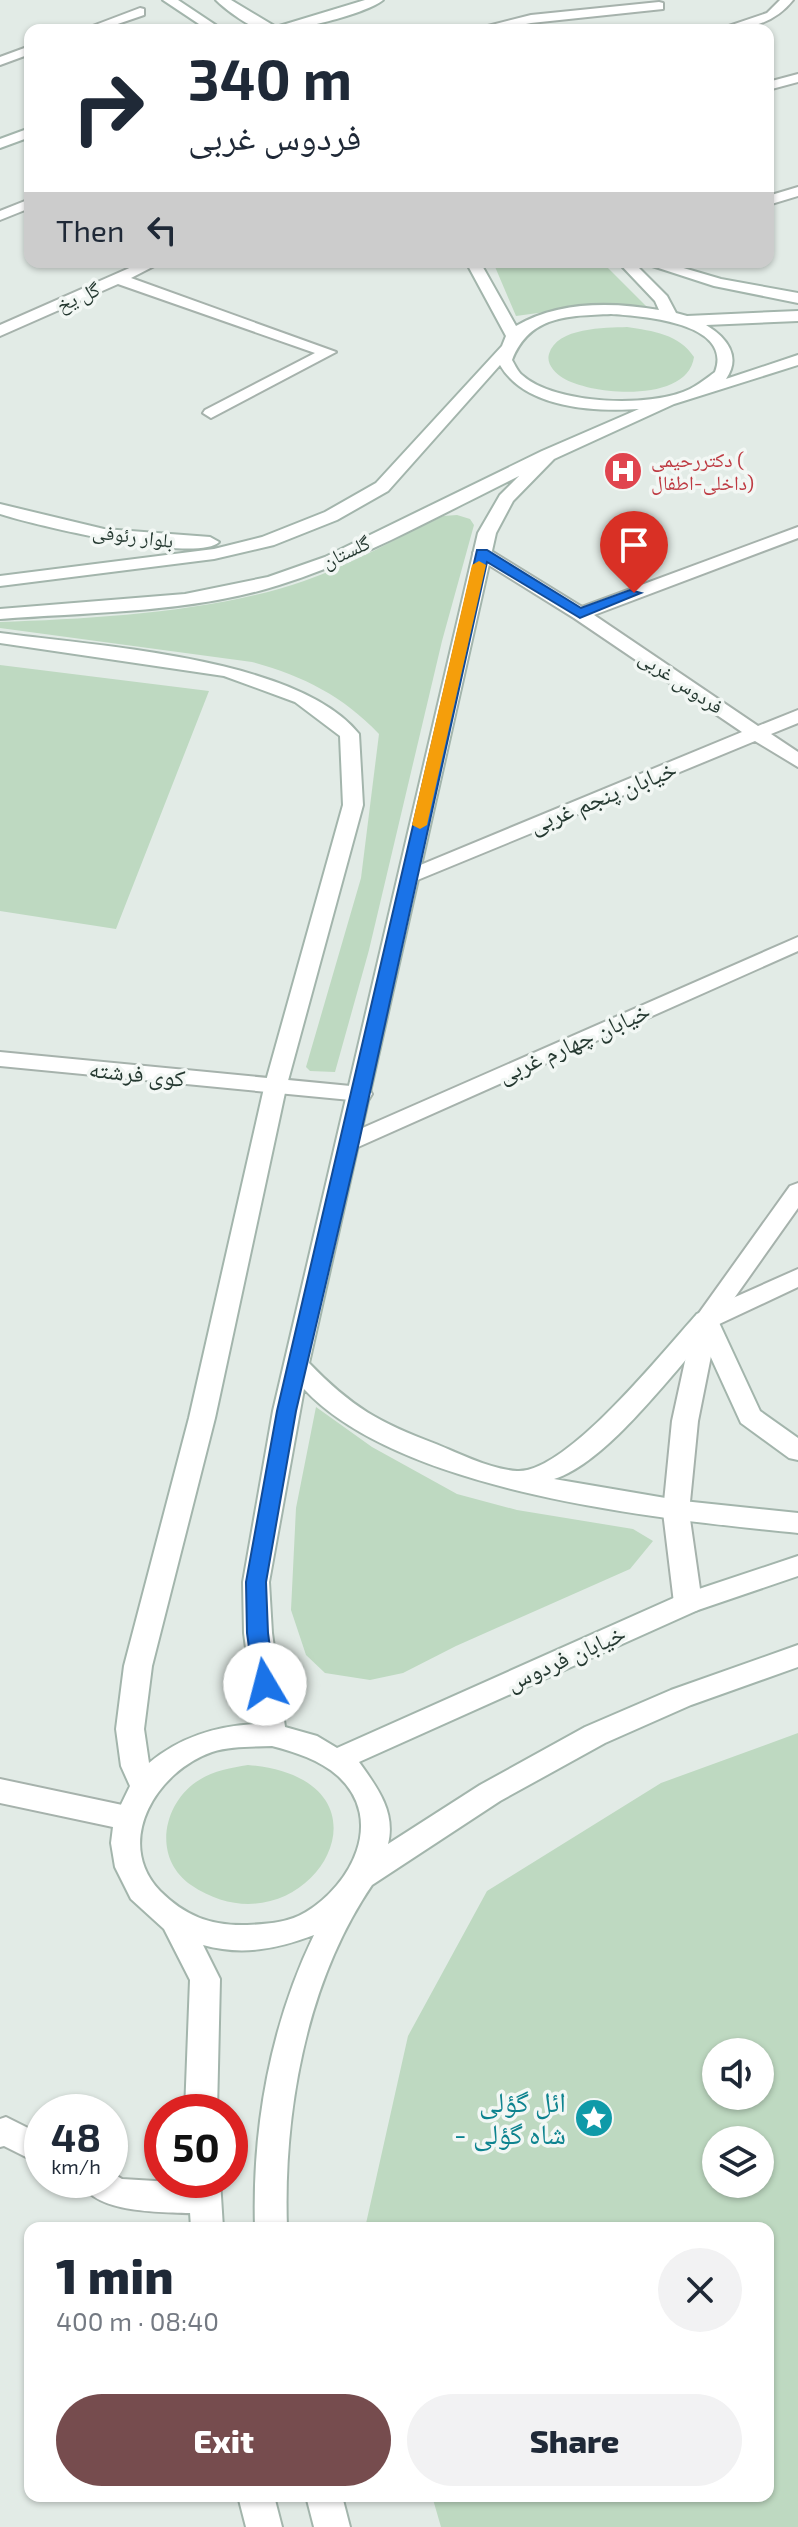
<!DOCTYPE html>
<html lang="en">
<head>
<meta charset="utf-8">
<style>
  body { margin:0; font-family:"Exo 2","Noto Naskh Arabic",sans-serif; background:#f2f2f3; color:#1f2937; height:100vh; display:flex; flex-direction:column; font-size:30px; white-space:nowrap }
  * { box-sizing:border-box; margin:0 }
  p { font-size:26px; color:#747a83 }
  .icon { flex:none; width:44px; height:44px; fill:none; stroke:currentColor; stroke-width:2; stroke-linecap:round; stroke-linejoin:round }
  .map { position:relative; flex:1; overflow:hidden }
  .sheet { position:absolute; left:24px; top:2222px; width:750px; height:280px; display:flex; flex-direction:column; background:#fff; border-radius:16px; box-shadow:0 2px 6px #0004 }
  .sheet>* { flex:none }
  .hud { position:absolute; left:24px; top:24px; width:750px; height:244px; border-radius:16px; box-shadow:0 2px 6px #0004; background:#fff; color:#1f2937; overflow:hidden }
  .tools { position:absolute; left:702px; top:2038px; display:grid; gap:16px }
  .tools a { display:grid; place-items:center; width:72px; height:72px; border-radius:50%; background:#fff; box-shadow:0 2px 6px #0004; font-size:40px }
  .speed { position:absolute; left:24px; top:2094px; display:flex; gap:16px; font-size:40px; font-weight:700; text-align:center }
  .speed>* { display:grid; place-content:center; width:104px; height:104px; border-radius:50%; background:#fff; box-shadow:0 2px 6px #0004; line-height:1 }
  .speed small { font-size:20px; font-weight:400 }
  .speed .limit { border:12px solid #d22; background:#fff; color:#111 }
  .pin { position:absolute; display:grid; place-items:center; width:68px; height:68px; color:#fff; margin:-82px -34px; border-radius:50% 50% 50% 0; rotate:-45deg; box-shadow:0 0 8px #0007 }
  .pin .icon { rotate:45deg }
  .me { position:absolute; width:88px; margin:-44px; rotate:352deg; stroke-linejoin:round; filter:drop-shadow(0 0 6px #0008) }
  .turn { display:flex; align-items:center; gap:28px; height:168px; padding:0 32px; font-size:36px }
  .turn .icon { width:104px; height:104px; stroke-width:2.5 }
  .turn b { display:block; font-size:56px; line-height:68px }
  .then { display:flex; align-items:center; height:76px; padding:0 32px; background:#0003; gap:16px; font-size:30px }
  .round { display:grid; place-items:center; flex:none; width:84px; height:84px; border-radius:42px; background:#f2f2f3 }
  .summary { display:flex; align-items:center; justify-content:space-between; height:136px; padding:0 32px }
  h1 { font-size:48px; font-weight:800; line-height:60px }
  .primary-button { display:flex; gap:16px; margin-top:auto; padding:16px 32px }
  .primary-button a { flex:1; height:92px; border-radius:48px; background:#764c4e; color:#fff; font-size:32px; font-weight:800; line-height:92px; text-align:center }
  .primary-button a+a { background:#f2f2f3; color:#1f2937 }
  .map>svg:first-child { display:block }
</style>
</head>
<body>
<div class="map">
<svg width="798" height="2527" viewBox="0 0 798 2527">
  <rect width="100%" height="100%" fill="#e2ebe6"/>
  <path fill="#bed9c1" fill-rule="evenodd" d="M493 262H602L646 306 604 304 516 316Z
    M627 327C653 331 679 334 694 357 688 403 593 396 563 378 555 373 546 364 549 354 557 327 605 328 627 327Z
    M457 515 470 519 474 525 442 641 369 950 335 1072 310 1071 306 1067 361 878 379 734C343 696 303 676 252 662L0 628V622C94 619 215 612 304 581 353 564 396 538 443 516Z
    M0 665 209 691 116 929 0 911Z
    M316 1407 372 1447 457 1494 517 1510 633 1529 653 1541 630 1569 456 1646 403 1673 370 1680 325 1673 306 1655 291 1610 296 1508Z
    M798 1733V2527H441L432 2496H768V2228H365L408 2036 487 1891 661 1783ZM760 2052V2096H716V2052ZM760 2140V2184H716V2140Z
    M248 1765C416 1780 304 1962 191 1885 153 1859 162 1806 196 1782 212 1771 230 1768 248 1765Z"/>
  <g fill="none" stroke-linecap="round" stroke-linejoin="round">
    <defs>
      <path id="service" d="M6 2117 42 2135V2165L4 2146 0 2147V2119Z
        M110 2172 122 2179 205 2184 216 2189 221 2199 216 2209 205 2214C170 2211 96 2217 79 2180H110Z"/>
      <path id="minor" d="M780 0H793C774 24 747 30 717 30L767 13Z
        M659 2 663 3V9L531 23 496 30H472L531 15Z
        M140 8 144 9V15L100 30H82Z
        M30 46V54L0 65V57Z
        M798 74V82L768 90V82Z
        M798 187V196L768 205V196Z
        M30 199V208L0 220V211Z
        M143 262H162L131 278 336 352 211 418 203 413 205 410 315 353 118 284 0 336V325Z
        M798 527V538L594 615 758 726 798 710V723L771 734 798 752V767L755 741 415 881H401L398 877 401 873 742 732 574 618 476 557 473 553 476 549H488L582 607Z
        M798 937V951L358 1147H342L339 1142 342 1137Z
        M0 1052 361 1087 369 1089 372 1094 369 1099 361 1101 0 1066Z
        M798 1269V1287L715 1326 706 1328 697 1326 694 1320 697 1314Z
        M0 1779 127 1806 137 1810 142 1818 137 1826 127 1830 0 1803Z"/>
      <path id="tertiary" d="M798 1183V1208L718 1321 698 1421 689 1512 702 1603 698 1610 688 1613 678 1610 674 1603 663 1512 672 1421 694 1320 790 1186Z"/>
      <path id="secondary" d="M163 0H178L223 30H208Z
        M216 0H231L276 27 365 0H383C366 14 285 35 263 30 249 27 226 10 216 0Z
        M30 128V137L0 148V139Z
        M466 262H480L516 326C558 301 613 302 659 310L655 301 618 262H633L667 296 676 313 687 316 798 311V321L706 325C726 337 742 356 726 379L798 355V365L674 404 554 459 513 501 496 533 309 1363C351 1407 380 1423 436 1444 460 1454 490 1469 517 1471 566 1474 664 1350 697 1314L706 1312 715 1314 760 1411 798 1438V1460L789 1458 741 1423 703 1340C667 1380 604 1464 554 1479L683 1501 798 1513V1533C660 1519 401 1493 304 1389L269 1582 272 1633 285 1727 317 1736 337 1748 678 1596 798 1556V1576L698 1610 359 1762C377 1787 396 1812 388 1844L480 1785 585 1727 671 1690 798 1645V1667L691 1705 605 1743 500 1801 372 1885C306 1982 283 2113 287 2228H255C252 2128 270 2026 314 1935 277 1949 242 1956 203 1945L220 1979 217 2112H185L190 1980 164 1929 131 1899 115 1867 111 1843 114 1819 130 1786 121 1766 116 1729 124 1666 189 1418 264 1088 343 805 340 736 295 702 224 676 0 643V633C95 646 298 657 359 734L363 805 286 1088 215 1418 152 1666 144 1729 149 1763C180 1737 216 1726 256 1724L244 1633 243 1582 273 1411 478 533 500 495 519 476C441 514 363 559 279 585 191 613 92 612 0 619V609L185 594 268 577 325 557 542 451 639 409C593 412 525 408 500 365L388 491 337 520 274 545 214 559 0 586V576L214 549 262 537 325 512 376 483 502 346 506 336ZM611 314C640 316 734 322 715 372 707 378 698 385 690 389 652 408 555 405 522 375 518 372 515 365 512 360 530 315 568 316 611 314ZM272 1746C295 1752 320 1760 338 1776 386 1820 351 1885 306 1912 288 1923 267 1924 247 1925 211 1926 185 1916 160 1891 113 1842 157 1771 212 1752 230 1746 252 1747 272 1746Z
        M640 262H663L721 279 798 293V303L714 286Z
        M0 504 104 529 210 537 219 542C196 564 34 525 0 514Z
        M188 2180H220L223 2228H191Z
        M238 2496H274L282 2527H246Z
        M306 2496H342L350 2527H314Z"/>
    </defs>
    <use href="#service" stroke="#a6b2ac" stroke-width="4"/>
    <use href="#minor" stroke="#a6b2ac" stroke-width="4"/>
    <use href="#tertiary" stroke="#a6b2ac" stroke-width="4"/>
    <use href="#secondary" stroke="#a3b5ac" stroke-width="4"/>
    <use href="#service" fill="#fff" fill-rule="evenodd"/>
    <use href="#minor" fill="#fff" fill-rule="evenodd"/>
    <use href="#tertiary" fill="#fff" fill-rule="evenodd"/>
    <use href="#secondary" fill="#fff" fill-rule="evenodd"/>
  </g>
  <path fill="#1a73e8" stroke="#114b97" stroke-width="2" d="M477 550H487L581 608 630 590 641 593 580 618 487 562 359 1142 296 1411 266 1582 268 1633 275 1684 272 1690H257L254 1684 247 1633 246 1582 277 1411Z"/>
  <path fill="#f59e0b" d="M479 561 486 565 427 825 420 829 412 825 472 565Z"/>
  <defs>
    <symbol id="hospital-disc" viewBox="-11 -11 22 22"><circle r="9.5" fill="#e0444e" stroke="#f2f7f4"/><path d="M-5-5h3v3.5h4V-5h3V5h-3V1.5h-4V5h-3Z" fill="#fff"/></symbol>
    <symbol id="sight-disc" viewBox="-11 -11 22 22"><circle r="9.5" fill="#0f9aa8" stroke="#f2f7f4"/><path d="M0-6L1.8-2.2L6-1.7L2.9 1.2L3.7 5.4L0 3.3L-3.7 5.4L-2.9 1.2L-6-1.7L-1.8-2.2Z" fill="#fff"/></symbol>
  </defs>
  <g fill-rule="evenodd">
    <use href="#hospital-disc" x="601" y="449" width="44" height="44"/>
    <use href="#sight-disc" x="572" y="2096" width="44" height="44"/>
  </g>
  <g text-anchor="middle" stroke-width="7" stroke-linejoin="round" paint-order="stroke">
    <g font-size="20" fill="#253931" stroke="#f2f7f4">
      <text transform="translate(78 297) rotate(-24)" y="7">گل یخ</text>
      <text transform="translate(133 536) rotate(7)" y="7">بلوار رئوفی</text>
      <text transform="translate(346 552) rotate(-25)" y="7">گلستان</text>
      <text transform="translate(681 682) rotate(34)" y="7">فردوس غربی</text>
    </g>
    <g font-size="20" fill="#be3a42" stroke="#f2f7f4" text-anchor="start">
      <text x="651" y="467">دکتررحیمی (<tspan x="651" dy="23">داخلی-اطفال)</tspan></text>
    </g>
    <g font-size="24" fill="#253931" stroke="#f2f7f4">
      <text transform="translate(603 797) rotate(-22)" y="8">خیابان پنجم غربی</text>
      <text transform="translate(574 1043) rotate(-24)" y="8">خیابان چهارم غربی</text>
      <text transform="translate(137 1074) rotate(6)" y="8">کوی فرشته</text>
      <text transform="translate(566 1658) rotate(-24)" y="8">خیابان فردوس</text>
    </g>
    <g font-size="28" fill="#0d838f" stroke="#f2f7f4" text-anchor="end">
      <text x="566" y="2112">ائل گؤلی<tspan x="566" dy="32">- شاه گؤلی</tspan></text>
    </g>
  </g>
</svg>
<div class="tools">
<a><svg class="icon" aria-label="sound" viewBox="0 0 24 24"><path d="M4 9h4l5-4v14l-5-4H4zM17 9q2 3 0 6"/></svg></a>
<a><svg class="icon" aria-label="layers" viewBox="0 0 24 24"><path d="M12 4l9 5-9 5-9-5zM3 14l9 5 9-5"/></svg></a>
</div>
<div class="speed"><div>48<small>km/h</small></div><div class="limit">50</div></div>
<div class="pin" style="left:634px;top:593px;background:#d93025"><svg class="icon" aria-label="arrive" viewBox="0 0 24 24"><path d="M6 21V4h12l-3 4 3 4H6"/></svg></div>
<svg class="me" style="left:265px;top:1684px" viewBox="-20 -20 40 40"><circle r="19" fill="#fff"/><path d="M0-13L10 11 0 6-10 11z" fill="#1a73e8"/></svg>
<div class="hud">
<div class="turn"><svg class="icon" aria-label="right" viewBox="0 0 24 24"><path d="M7 20v-9h11M14 6l5 5-5 5"/></svg><div><b>340 m</b>فردوس غربی</div></div>
<div class="then">Then<svg class="icon" aria-label="left" viewBox="0 0 24 24"><path d="M17 20v-9H6M10 6l-5 5 5 5"/></svg></div>
</div>
<section class="sheet">
<div class="summary"><div><h1>1 min</h1><p>400 m · 08:40</p></div><a class="round"><svg class="icon" aria-label="close" viewBox="0 0 24 24"><path d="M6 6l12 12M18 6L6 18"/></svg></a></div>
<div class="primary-button"><a>Exit</a><a>Share</a></div>
</section>
</div>
</body>
</html>
